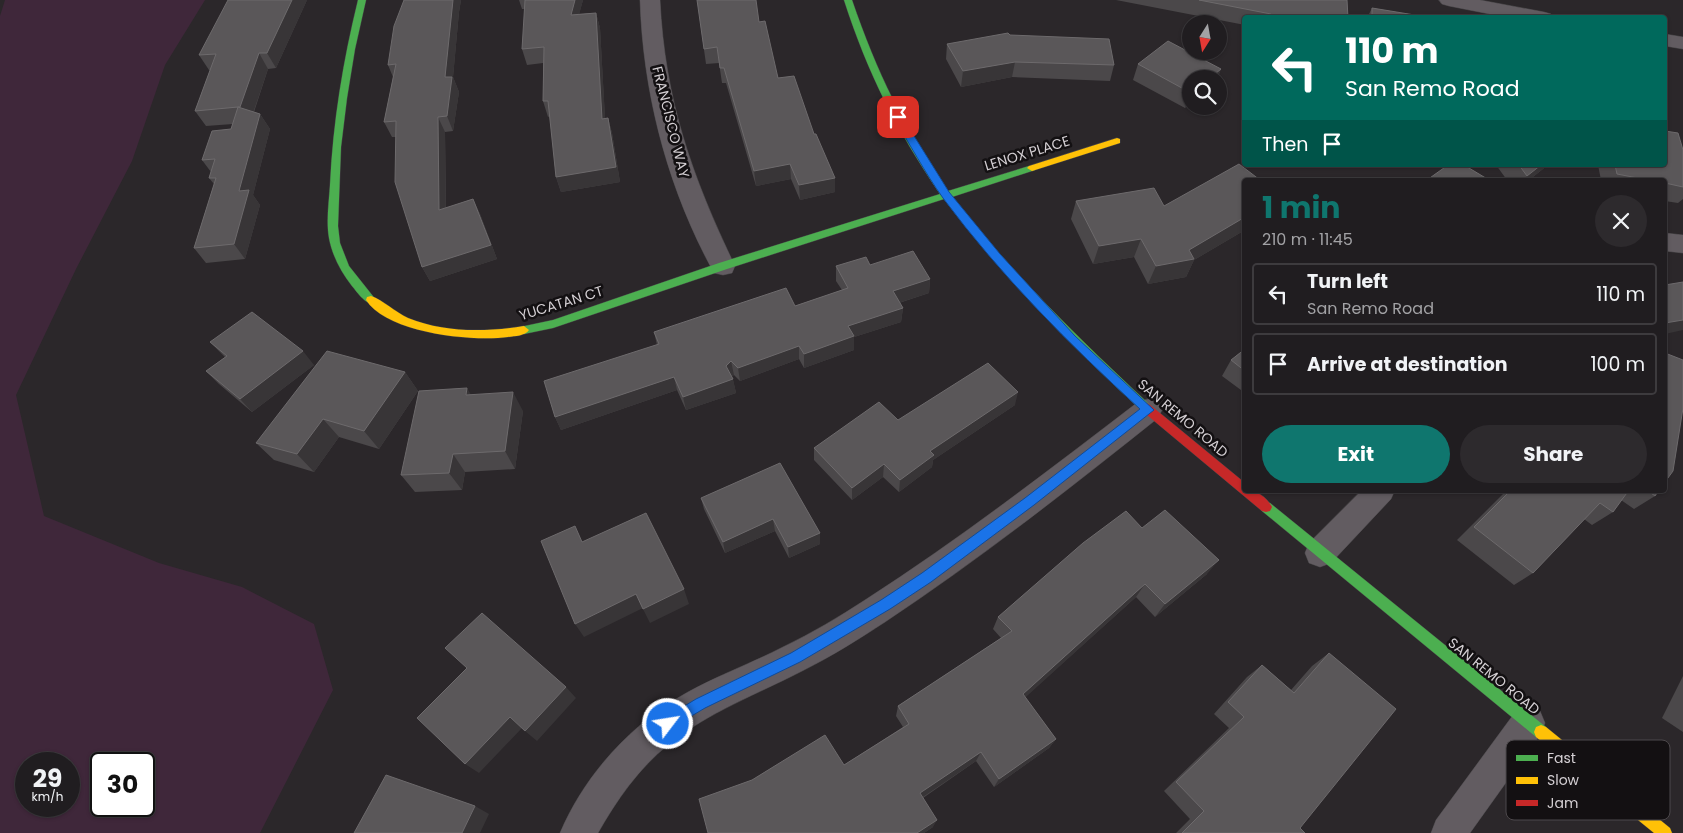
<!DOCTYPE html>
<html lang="en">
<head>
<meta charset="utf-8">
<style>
  body { margin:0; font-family:Poppins,sans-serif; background:#2d2a2d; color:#f1f3f6; height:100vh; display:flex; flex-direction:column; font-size:19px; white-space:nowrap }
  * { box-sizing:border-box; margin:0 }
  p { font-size:16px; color:#a2a2a5 }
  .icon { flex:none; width:28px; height:28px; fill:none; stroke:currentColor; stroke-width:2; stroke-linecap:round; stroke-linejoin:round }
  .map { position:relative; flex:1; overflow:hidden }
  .panel { position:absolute; left:1242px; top:178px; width:425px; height:315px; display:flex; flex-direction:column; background:#201d20; border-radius:5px; box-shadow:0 1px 4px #0004,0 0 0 1px #3d3b3e }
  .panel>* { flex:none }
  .hud { position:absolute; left:1242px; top:15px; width:425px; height:152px; border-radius:5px; box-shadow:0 1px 4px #0004,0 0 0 1px #3d3b3e; background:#00695c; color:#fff; overflow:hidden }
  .needle { width:32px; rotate:191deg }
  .buttons { position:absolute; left:1182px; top:15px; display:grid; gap:10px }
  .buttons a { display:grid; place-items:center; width:45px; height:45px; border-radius:50%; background:#201d20; box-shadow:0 1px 4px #0004,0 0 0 1px #3d3b3e; font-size:25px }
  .speed { position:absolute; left:15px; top:752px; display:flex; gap:10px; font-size:25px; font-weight:700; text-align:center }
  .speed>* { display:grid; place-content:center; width:65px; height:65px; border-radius:50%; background:#201d20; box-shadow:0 1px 4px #0004,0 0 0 1px #3d3b3e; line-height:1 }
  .speed small { font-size:12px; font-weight:400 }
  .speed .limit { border:2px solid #111; border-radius:8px; background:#fff; color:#111 }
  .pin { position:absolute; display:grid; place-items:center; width:42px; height:42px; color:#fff; margin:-21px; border-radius:10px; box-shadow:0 2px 8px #0006 }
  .me { position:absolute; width:55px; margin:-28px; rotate:59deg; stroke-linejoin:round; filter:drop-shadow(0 0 4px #0008) }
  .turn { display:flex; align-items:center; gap:18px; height:105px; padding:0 20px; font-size:22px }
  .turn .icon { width:65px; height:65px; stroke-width:2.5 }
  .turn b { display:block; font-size:35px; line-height:42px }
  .then { display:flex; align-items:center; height:48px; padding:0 20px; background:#0003; gap:10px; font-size:19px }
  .round { display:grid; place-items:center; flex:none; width:52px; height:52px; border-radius:26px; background:#2d2a2d }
  .overview { display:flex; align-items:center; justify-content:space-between; height:85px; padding:0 20px }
  h1 { font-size:30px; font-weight:700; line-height:38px; color:#0f766e }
  .primary-button { display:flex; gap:10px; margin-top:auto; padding:10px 20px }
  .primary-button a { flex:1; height:58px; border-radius:30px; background:#0f766e; color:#fff; font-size:20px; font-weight:700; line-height:58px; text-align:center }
  .primary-button a+a { background:#2d2a2d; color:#f1f3f6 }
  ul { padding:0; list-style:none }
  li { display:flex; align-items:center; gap:15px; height:62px; margin:0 10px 8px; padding:0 10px; border:2px solid #3d3b3e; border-radius:5px }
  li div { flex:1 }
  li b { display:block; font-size:19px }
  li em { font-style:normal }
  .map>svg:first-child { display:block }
</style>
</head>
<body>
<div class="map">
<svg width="1683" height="833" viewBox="0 0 1683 833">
  <rect width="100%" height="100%" fill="#2b272a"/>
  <path fill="#3f273a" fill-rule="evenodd" d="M5 0H205L165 65 132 161 76 269 16 395 44 516 159 563 242 587 314 624 333 690 260 833H0V16ZM26 764H69V806H26ZM101 764H144V806H101Z"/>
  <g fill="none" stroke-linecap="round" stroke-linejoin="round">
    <defs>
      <path id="street" d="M640 0H660C665 101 692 176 735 266L732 273 723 275 714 273C668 189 643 95 640 0Z
        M1439 0H1480L1544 12 1551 14 1554 18H1510L1449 6 1442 4Z
        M1665 34 1683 37V49L1665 46Z
        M1665 233 1683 235V253L1665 251Z
        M1148 399 1158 402 1162 410 1158 418C1069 489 980 559 885 622 859 639 832 656 804 670 758 694 708 712 668 745 639 768 616 801 598 833H560C585 774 632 723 688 692 719 675 752 663 783 647 812 633 839 617 865 600 960 539 1049 470 1138 402Z
        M1362 490H1395L1391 499 1331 563 1320 567 1309 563 1305 553 1309 543Z
        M1528 706 1540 711 1545 723 1540 735 1470 833H1431L1436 820 1516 711Z"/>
      <path id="fast" d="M358 0H366L355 49 347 98 341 147 338 226 340 243 349 266 376 300 371 304C363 301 357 292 352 286 341 272 332 255 329 238 326 221 329 202 330 185 333 122 343 61 358 0Z
        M844 0H852C877 73 904 128 948 191L1029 166H1035V170L952 197C1011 272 1079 339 1149 404L1151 407 1149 410H1141C1070 344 1003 276 944 199L727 269 553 328 524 334 520 333 519 330 520 327 553 320 719 263 940 194C896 129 868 74 844 0Z
        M1266 502 1270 503 1546 727 1548 732 1546 737 1541 739 1536 737 1262 511 1260 507 1262 503Z"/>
      <path id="slow" d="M1117 138 1120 139V143L1032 171 1027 168 1029 166Z
        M371 296C383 300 395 312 408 318 445 333 486 332 524 326L529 330C525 336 515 336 508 337 472 342 387 333 366 300L367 297Z
        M1541 725 1546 727 1670 828 1672 833H1654L1536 737 1534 732 1536 727Z"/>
      <path id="jam" d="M1145 402 1149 404 1245 483V490C1256 490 1267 497 1272 507L1270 511 1266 512 1262 511 1141 410 1139 407 1141 404Z"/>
    </defs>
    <use href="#street" stroke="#454345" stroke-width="1"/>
    <use href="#fast" stroke="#454345" stroke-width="1"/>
    <use href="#slow" stroke="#454345" stroke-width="1"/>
    <use href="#jam" stroke="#454345" stroke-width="1"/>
    <use href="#street" fill="#625c61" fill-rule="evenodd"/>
    <use href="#fast" fill="#4caf50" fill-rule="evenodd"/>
    <use href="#slow" fill="#ffc107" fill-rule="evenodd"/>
    <use href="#jam" fill="#c62828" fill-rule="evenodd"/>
  </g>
  <path fill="#4b484a" d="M307 0 276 68 268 69 254 112 260 114 270 129 253 195 260 205 245 259 206 263 194 248 214 184 209 178 211 172 202 160 231 129 233 124 206 126 195 111 210 70H209L199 55Z
    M404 0H461L459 12 453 77 459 92 453 131 445 132 446 208 473 199 480 214 497 259 430 281 422 267 396 137H392L384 122 393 77 388 65Z
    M519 0H583L579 14 596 13 600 28 605 119 608 118 612 133 620 182 561 192 556 177 550 116 548 117 543 101V63L527 65 522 49 525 9H522Z
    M697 0 759 22 778 78 814 134 835 192 800 200 791 179 756 186 726 83H722L719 63 706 64Z
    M1116 0H1347L1348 18H1245V25Z
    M1372 8 1433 18H1367Z
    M1010 35 1114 65 1110 81 1012 77 961 87 946 59 947 44Z
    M1138 64 1221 69 1217 79H1191V103L1185 108 1133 80Z
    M1683 150V199L1678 203 1665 201V180H1601L1598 165H1665Z
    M1496 165H1548L1529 180H1507Z
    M1245 180V230L1194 260 1186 277 1148 284 1134 257 1093 264 1071 219 1076 201 1164 206Z
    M870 265 930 279 929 293 899 303 903 308 901 322 854 337V350L804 368 799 359 740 381 734 375 732 376 736 393 686 410 677 390 561 430 555 417 657 345 654 332 795 306 842 290 836 281V266Z
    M210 342 314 365 252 412 219 384 206 371 225 357Z
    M1245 349V393L1222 376 1231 360Z
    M405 372 418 391 379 449 339 437 314 472 274 460 256 443Z
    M471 395 523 411 515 469 465 472 462 490 415 492 401 475Z
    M1015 405 933 460 932 467 899 492 883 477 852 500 814 460V448L898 420Z
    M1507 490H1659L1655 496 1634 509 1621 500 1613 512 1592 525 1584 519 1533 573 1514 585 1457 540Z
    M701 498 820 533V544L789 558 775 531 725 553 704 509Z
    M1142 528 1207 574 1155 617 1136 597 1025 697 1056 739 1049 748 994 787 976 761 923 798 933 827 924 833H708L844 765 903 727 896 716 898 706 1001 638 993 629 998 617Z
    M1329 653 1300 828 1305 833H1176L1190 819 1164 791 1229 728 1214 714 1247 677 1262 665 1291 690 1312 666Z
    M1683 676V732L1662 718Z"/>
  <path fill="#383537" d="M292 0H307L276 68 267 53Z
    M453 0H461L459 12 453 77 459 92 453 131 447 116 445 77Z
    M575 0H583L575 30 571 15Z
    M596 13 600 28 606 134 602 119Z
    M259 53 268 69 250 122 240 107Z
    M1015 62 1012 77 961 87 963 71Z
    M1221 69 1217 79H1209Z
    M1191 93V103L1185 108Z
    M260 114 270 129 253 195 260 205 245 259 234 244 239 191Z
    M438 117 445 132 446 225 439 210Z
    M608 118 612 133 620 182 561 192 556 177Z
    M790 164 791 179 756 186 754 171Z
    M1541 165H1548L1529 180H1524L1527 176Z
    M835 178V192L800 200 799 185Z
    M473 199 480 214 497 259 430 281 422 267Z
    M1245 217V230L1194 260 1186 277 1148 284 1156 266 1189 250Z
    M1141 239 1134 257 1093 264 1099 246Z
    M930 279 929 293 892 305 893 291Z
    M903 308 901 322 854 337V350L804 368V354L848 326Z
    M1683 320V330L1665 334V323Z
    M799 346V359L740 381 738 368Z
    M303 351 314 365 252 412 240 399Z
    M731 361 734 375 728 379 726 366Z
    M405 372 418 391 379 449 364 431Z
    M674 377 677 390 561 430 555 417Z
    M733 379 736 393 686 410 683 397Z
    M467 388 478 407 466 395Z
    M513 392 523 411 515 469 505 451Z
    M1018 392 1015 405 933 460 932 467 899 492 900 480 930 451Z
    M323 419 339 437 314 472 297 454Z
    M453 454 465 472 462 490 449 473Z
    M884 464 883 477 852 500V488Z
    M773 519 775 531 725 553 723 542Z
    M820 533V544L789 558 788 547Z
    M1219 560 1207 574 1155 617 1165 604Z
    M1145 584 1136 597 1017 705 1023 694Z
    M684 589 689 604 650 623 643 609Z
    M636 594 643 608 584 637 575 624Z
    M566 687 576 698 537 741 525 731Z
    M510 717 522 728 479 773 465 764Z
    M1056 739 1049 748 994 787 999 779Z
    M981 752 976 761 917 801 920 793Z
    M475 806 489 814 480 833H462Z
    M937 820 933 827 924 833H917Z"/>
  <path fill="#5a5759" stroke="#6d6a6c" d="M228 0H292L267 53H259L240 107H238L260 114 239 191 249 190 234 244 194 248 216 178H209L215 159 202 160 212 131 231 129 238 107 195 111 216 54 199 55Z
    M404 0H453L445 77H452L447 116 438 117 439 210 473 199 491 245 422 267 395 182 396 121 384 122 396 64 388 65 394 26Z
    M525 0H575L571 15 596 13 602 119 608 118 616 167 556 177 548 101H543L544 47 522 49Z
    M697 0H756L759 22 765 21 778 78 794 76 814 134H816L835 178 799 185 790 164 754 171 724 68H720L717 47 704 49Z
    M1199 0H1347L1348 18H1281L1270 16 1271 14Z
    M1372 8 1433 18H1372Z
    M1008 33 1010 35 1109 39 1114 65 1015 62 963 71 947 44Z
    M1168 41 1221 69 1209 79H1191V93L1138 64Z
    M1665 131 1678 133 1683 150V187L1665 183V180H1648L1617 174 1615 165H1665Z
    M1239 164 1260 180H1245V217L1189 250 1194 259 1156 266 1141 239 1099 246 1076 201 1154 188 1164 206Z
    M1448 165H1464L1489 180H1427Z
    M1519 165H1541L1527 176Z
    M913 251 930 279 893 291 903 308 848 326 854 336 804 354 799 346 738 368 731 361 726 366 733 379 683 397 674 377 555 417 544 381 659 344 654 332 786 288 795 306 848 288 836 266 866 257 870 265Z
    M1683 282V320L1665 323V285Z
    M252 312 303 351 240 399 206 371 227 356 210 342Z
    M1245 349V371L1231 360Z
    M327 351 405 372 364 431 323 419 297 454 256 443Z
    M1665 353 1683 360V408L1673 471 1665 482Z
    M988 363 1018 392 930 451 934 455 900 480 884 464 852 488 814 448 879 402 898 420Z
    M467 388 466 395 513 392 505 451 453 454 449 473 401 475 419 391Z
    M780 463 820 533 788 547 773 519 723 542 701 498Z
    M1511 490H1629L1613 512 1600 503 1533 573 1474 527Z
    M1647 490H1659L1655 496Z
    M1165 510 1219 560 1165 604 1145 584 1023 694 1056 739 999 779 981 752 920 793 937 820 917 833H708L699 799 752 780 825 735 844 765 909 724 898 706 1012 631 998 617 1083 543 1126 511 1142 528Z
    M646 513 684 589 643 609 636 594 575 624 541 541 575 526 582 542Z
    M482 613 566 687 525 731 510 717 465 764 417 718 467 668 445 648Z
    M1329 653 1396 709 1300 828 1305 833H1182L1204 811 1176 782 1244 717 1228 702 1262 665 1294 693Z
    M386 775 475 806 462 833H354Z"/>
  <path fill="#1a73e8" stroke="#114b97" d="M894 115H901L949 192 1000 254 1075 336 1154 410 1034 505 931 582 890 609 800 662 705 708 668 730 663 728 661 724 663 719 696 699 791 653 881 600 922 573 1025 498 1140 409C1069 344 1001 276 943 198 925 173 910 144 893 117Z"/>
  <g text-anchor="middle" stroke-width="5" stroke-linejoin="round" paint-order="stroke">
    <g font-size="14" fill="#d4cfd3" stroke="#131012">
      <text transform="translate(671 122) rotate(76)" y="5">FRANCISCO WAY</text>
      <text transform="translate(1027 153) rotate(-17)" y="5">LENOX PLACE</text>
      <text transform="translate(561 303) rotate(-17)" y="5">YUCATAN CT</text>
      <text transform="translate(1183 418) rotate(40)" y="5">SAN REMO ROAD</text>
      <text transform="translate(1494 676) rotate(39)" y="5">SAN REMO ROAD</text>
    </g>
  </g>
  <rect x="1506" y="740" width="164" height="80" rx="8" fill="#131012" stroke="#4d494c" stroke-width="1"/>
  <rect x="1516" y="755" width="22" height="6" fill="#4caf50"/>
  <rect x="1516" y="777" width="22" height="7" fill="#ffc107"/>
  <rect x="1516" y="800" width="22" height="6" fill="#c62828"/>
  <g font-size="14" fill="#d4cfd3">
    <text x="1547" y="763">Fast</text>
    <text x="1547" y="785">Slow</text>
    <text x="1547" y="808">Jam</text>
  </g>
</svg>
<div class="buttons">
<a><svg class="needle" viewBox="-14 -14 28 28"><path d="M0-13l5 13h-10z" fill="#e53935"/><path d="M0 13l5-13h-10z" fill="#a2a2a5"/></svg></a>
<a><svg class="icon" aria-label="search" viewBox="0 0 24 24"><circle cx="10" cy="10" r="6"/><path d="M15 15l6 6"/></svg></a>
</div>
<div class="speed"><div>29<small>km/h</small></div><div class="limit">30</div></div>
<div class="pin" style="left:898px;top:117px;background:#d93025"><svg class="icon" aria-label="arrive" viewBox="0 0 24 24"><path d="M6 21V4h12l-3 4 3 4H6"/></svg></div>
<svg class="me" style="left:668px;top:724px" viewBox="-20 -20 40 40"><circle r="17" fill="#1a73e8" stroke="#fff" stroke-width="3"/><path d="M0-11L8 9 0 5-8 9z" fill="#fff"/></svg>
<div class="hud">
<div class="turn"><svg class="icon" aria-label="left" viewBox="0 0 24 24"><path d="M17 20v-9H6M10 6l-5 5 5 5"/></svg><div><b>110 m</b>San Remo Road</div></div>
<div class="then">Then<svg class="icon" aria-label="arrive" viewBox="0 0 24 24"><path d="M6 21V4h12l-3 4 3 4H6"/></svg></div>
</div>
<section class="panel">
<div class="overview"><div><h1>1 min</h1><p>210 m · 11:45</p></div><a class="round"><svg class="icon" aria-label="close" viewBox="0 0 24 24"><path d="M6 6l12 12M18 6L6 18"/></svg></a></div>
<ul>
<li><svg class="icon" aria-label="left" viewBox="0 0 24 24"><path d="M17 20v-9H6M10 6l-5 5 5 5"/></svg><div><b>Turn left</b><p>San Remo Road</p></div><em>110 m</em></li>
<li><svg class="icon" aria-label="arrive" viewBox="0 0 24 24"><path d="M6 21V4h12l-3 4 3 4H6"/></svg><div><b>Arrive at destination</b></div><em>100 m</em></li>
</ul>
<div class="primary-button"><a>Exit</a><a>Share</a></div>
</section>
</div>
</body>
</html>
